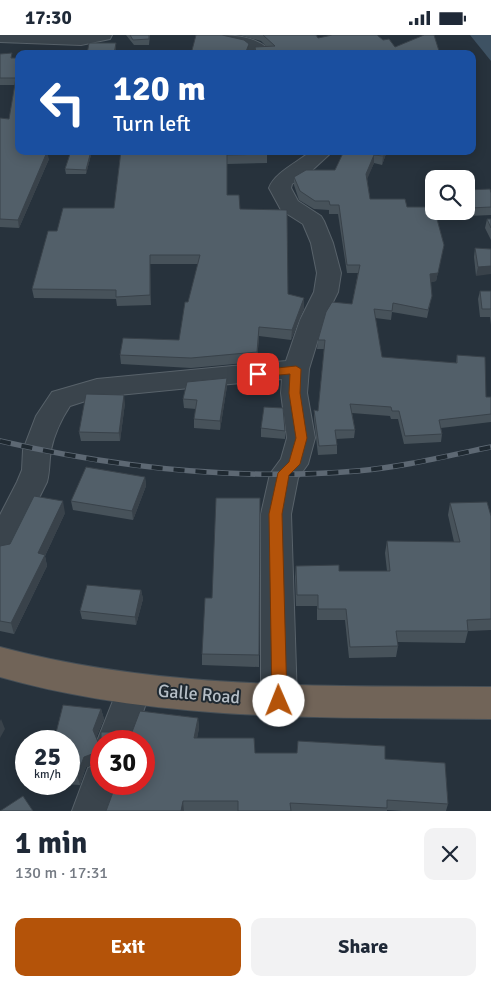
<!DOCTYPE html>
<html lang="en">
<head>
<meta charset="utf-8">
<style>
  body { margin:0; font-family:Signika,sans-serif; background:#f2f2f3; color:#1f2937; height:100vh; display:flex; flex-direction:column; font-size:19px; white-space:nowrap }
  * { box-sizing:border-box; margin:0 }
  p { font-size:16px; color:#747a83 }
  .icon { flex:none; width:28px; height:28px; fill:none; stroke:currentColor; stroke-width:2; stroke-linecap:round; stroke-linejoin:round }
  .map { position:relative; height:776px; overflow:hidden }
  .sheet { display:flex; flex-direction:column; background:#fff; flex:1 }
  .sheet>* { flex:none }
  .guide { position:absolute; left:15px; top:15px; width:461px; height:105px; border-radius:10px; box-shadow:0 2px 12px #0003; background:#1a4fa0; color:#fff; overflow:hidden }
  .buttons { position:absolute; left:425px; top:135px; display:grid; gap:10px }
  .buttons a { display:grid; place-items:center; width:50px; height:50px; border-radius:10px; background:#fff; box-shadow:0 2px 12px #0003; font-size:25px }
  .speed { position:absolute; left:15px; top:695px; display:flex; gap:10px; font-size:25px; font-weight:700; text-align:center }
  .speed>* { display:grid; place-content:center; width:65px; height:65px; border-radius:50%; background:#fff; box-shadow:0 2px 12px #0003; line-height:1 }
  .speed small { font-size:12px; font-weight:400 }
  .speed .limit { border:8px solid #d22; background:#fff; color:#111 }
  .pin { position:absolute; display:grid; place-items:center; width:42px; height:42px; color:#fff; margin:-21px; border-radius:10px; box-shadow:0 2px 8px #0006 }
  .me { position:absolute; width:55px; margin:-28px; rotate:359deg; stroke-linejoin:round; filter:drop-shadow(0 0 4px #0008) }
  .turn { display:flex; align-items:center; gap:18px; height:105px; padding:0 15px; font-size:22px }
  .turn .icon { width:65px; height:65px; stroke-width:2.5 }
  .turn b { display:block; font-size:35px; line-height:42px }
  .round { display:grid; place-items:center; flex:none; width:52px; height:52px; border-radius:10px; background:#f2f2f3 }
  .headline { display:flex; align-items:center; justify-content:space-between; height:85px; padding:0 15px }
  h1 { font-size:30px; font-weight:800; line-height:38px }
  .primary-button { display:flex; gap:10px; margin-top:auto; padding:10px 15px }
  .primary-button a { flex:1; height:58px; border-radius:10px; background:#b45309; color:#fff; font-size:20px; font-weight:800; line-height:58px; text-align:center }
  .primary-button a+a { background:#f2f2f3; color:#1f2937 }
  .status { display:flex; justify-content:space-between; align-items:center; height:35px; padding:0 25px; background:#fff; direction:ltr }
  .status svg { height:14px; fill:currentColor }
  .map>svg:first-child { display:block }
</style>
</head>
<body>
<div class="status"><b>17:30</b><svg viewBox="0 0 49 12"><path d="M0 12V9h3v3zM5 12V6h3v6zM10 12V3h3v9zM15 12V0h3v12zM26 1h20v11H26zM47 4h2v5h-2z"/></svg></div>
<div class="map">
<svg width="491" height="776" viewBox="0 0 491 776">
  <rect width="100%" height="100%" fill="#27323c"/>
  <path fill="#3e5263" d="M470 0H491V26Z"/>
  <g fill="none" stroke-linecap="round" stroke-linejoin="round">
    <defs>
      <path id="minor" d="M0 0H112L110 4 81 10 0 7Z
        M210 0C232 0 258 0 273 19H253L245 12 212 4Z
        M311 116H333L308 139 292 149 291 153 298 166 321 181 324 186 333 208 341 238 338 257 324 285 309 334 307 358 315 403 308 429 298 443 291 479 297 666 291 677 279 682 267 677 261 666V479L270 439 281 424 287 403 281 358 282 344 98 362 70 371C62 383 54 400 51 415 49 426 50 436 47 447L11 519 0 522V480L17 447 22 435 23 415 36 381 52 357 97 344 286 326 300 285 314 257 317 238 311 208 303 189 281 175 269 153C274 138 298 127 311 116Z
        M134 639 146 643 151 654 133 706H101V716L97 706 122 643Z
        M101 728V749H119L110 776H72L88 733Z"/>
      <path id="highway" d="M0 612C159 655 328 651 491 652V684C328 682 158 687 0 642Z"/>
    </defs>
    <use href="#minor" stroke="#58626a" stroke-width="2"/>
    <use href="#highway" stroke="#454f57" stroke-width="2"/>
    <use href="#minor" fill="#3a444c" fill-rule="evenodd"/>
    <use href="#highway" fill="#716458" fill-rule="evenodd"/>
    <defs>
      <path id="rail" d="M0 406C117 433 237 446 357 436 402 432 447 421 491 412"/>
    </defs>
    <use href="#rail" stroke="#5d6873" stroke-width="5.5"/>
    <use href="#rail" stroke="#1f2931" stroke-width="4" stroke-dasharray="11" stroke-linecap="butt"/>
  </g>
  <path fill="#47525a" d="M126 0H150L149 10H134Z
    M239 0H316L318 3 383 5 395 12 440 19H254L255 12 266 11 261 6Z
    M0 19 13 23H19V116L49 124 19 193 0 192V83L9 84 15 50H0Z
    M71 116H92L86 139H66L65 134Z
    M121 116 267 119V128L227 129V160L240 174 288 259 304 273 291 305 259 301 257 327 191 333 121 329 120 320 179 305 198 229H150L151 270 117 271 116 264 34 263 32 254 57 196 114 173Z
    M344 116H387L382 130 374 128 367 143 370 164 407 172 434 184 444 210 436 246 431 247 430 269 427 283 392 277 391 285 375 283 382 322 456 328 457 320 486 362H491V387L441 393 442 399 441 407 404 409 398 384H391L390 381 352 378 355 395 354 403 336 404 337 410V419L318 420 314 384V375L318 376 324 314H317L318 305 352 269 358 238H347L338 179H329V175L314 174 299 165 294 150V142L335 135Z
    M466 155 491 158V180L469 181 466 173Z
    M487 184H491V205L485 193Z
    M475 213 491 214 476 241 474 222Z
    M480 256H491V290L490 282H480L478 264Z
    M227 351 220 395 194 393V384L196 374 184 373 183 364Z
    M125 368 120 406H81L79 397Z
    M261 393 285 396V404L261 402Z
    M145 442 146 451 133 485 73 475 71 466Z
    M260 463 259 632 202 630V619L212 563Z
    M450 468 491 481V595L468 596 465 608 398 607V611L396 622 349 623 345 585H317V571H296L295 542 296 531 339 536H387L385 518 387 506 454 507 448 480Z
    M65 478 45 521 47 531 14 599 0 596V511L10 509Z
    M141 555 143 564 136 590 82 584 80 576Z
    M63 670 101 674 104 684 96 703 98 707 101 706V697H132L140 676 198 683 199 693 197 703H254L255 718H297L298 706 385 711V724L445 728 448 769 446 776H402L387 775V776H106L116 749H144V706H101V740L100 727 86 732 80 750 62 749H69V706H54Z"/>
  <path fill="#39424a" d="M116 8V19H114Z
    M249 9 248 19H245Z
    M91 116H92L86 139V135Z
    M385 116H387L382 130 383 121Z
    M47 117 49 124 19 193 18 185Z
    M374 120V128L366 147V139Z
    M444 210 436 246 429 248 430 239Z
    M150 220V229L151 270 150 260Z
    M491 231V239L476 241 478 232Z
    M304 263V273L291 305 292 295Z
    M259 292V301L257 327V317Z
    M227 343V351L220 395V386Z
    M124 360 125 368 120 406 119 398Z
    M145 442 146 451 133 485 132 476Z
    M63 466 65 478 45 521 47 531 14 599 11 588 38 518Z
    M141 555 143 564 136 590 135 582Z
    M101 674 104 684 95 705 93 695Z
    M198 683 199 693 195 714 194 703Z
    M1 684 5 694 0 703V686Z
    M100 716 101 727 86 732 80 750 77 740 84 722Z
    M183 766 184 776H181Z"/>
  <path fill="#525f69" stroke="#39424a" d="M130 0H149V4L133 5Z
    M196 0H222L244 5 249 9 245 19H191Z
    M263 0H316L318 3 332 0H377L383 5 389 4 395 12 424 0H434L440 19H256L255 12 275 11Z
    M89 8H116L114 19H87Z
    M12 18 11 23H19V116L47 117 18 185 0 184V83L9 84 16 43H0V19Z
    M71 116H91L86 135 65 134Z
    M121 116H266L267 119 227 120V160H239L240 174 287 175 288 259 304 263 292 295 259 292 257 317 191 323 120 320 123 303 179 305 185 267H188L200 220H150V260L116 262V255L32 254 48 196H57L63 173H114Z
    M344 116H385L383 121 374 120 366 139 370 164H405L407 172H431L434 184H437L444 210 438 238 430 239 432 261 428 275 393 268 392 276 374 274 382 322 457 328V320L485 322 486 362H491V379L439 385 442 399 405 401 399 376H392L391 372 350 369 355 395H335L337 410 319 411 314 375 318 376 325 305H318L326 277 332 267 352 269 360 230H347L339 170H330L329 166H315L300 156 294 142 306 135H335Z
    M490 154 491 158V172L470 173 466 161V155Z
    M487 184H491V193Z
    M475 213 491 214V231L478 232Z
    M480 256H491V274H482Z
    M227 343 220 386 194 384 197 365 183 364 187 347Z
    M86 359 124 360 119 398 79 397Z
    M264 372 283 373 285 396 261 393Z
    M86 432 145 442 132 476 71 466Z
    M34 461 63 466 38 518 45 520 11 588 0 586V511L10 509Z
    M216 463H260L259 620 202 619 205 563H212Z
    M487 467 491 481V584L467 585 468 596H396L398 611 350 612 346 574H318V560H297L296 531 339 530V536H390L387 506 460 507 450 468Z
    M87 550 141 555 135 582 80 576Z
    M63 670 101 674 93 695 98 707 101 706V697H132L140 676 198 683 194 703H254L255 718H297L298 706 385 711V724L445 728 448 769 387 765V773L290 768 291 776H238V766H183L181 776H106L116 749H144V706H101V737L100 716 84 722 77 740H69V706H54Z
    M23 761 33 776H0Z"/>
  <path fill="#b45309" stroke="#753606" d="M296 331 301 334 300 358 307 403 300 429 289 440 282 479 287 666 284 670 279 672 274 670 272 666 269 479 278 438 289 427 296 403 289 358 290 339 258 342 252 339 258 335Z"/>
  <g text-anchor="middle" stroke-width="4" stroke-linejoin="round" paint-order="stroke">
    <g font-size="18" fill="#b6bfc7" stroke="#1f2931">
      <text transform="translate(199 659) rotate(5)" y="6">Galle Road</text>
    </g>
  </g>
</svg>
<div class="buttons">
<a><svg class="icon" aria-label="search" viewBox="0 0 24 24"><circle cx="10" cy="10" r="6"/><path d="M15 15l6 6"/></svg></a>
</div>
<div class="speed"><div>25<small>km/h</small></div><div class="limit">30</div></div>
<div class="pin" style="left:258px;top:339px;background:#d93025"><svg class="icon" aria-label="arrive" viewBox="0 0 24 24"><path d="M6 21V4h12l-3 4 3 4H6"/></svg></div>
<svg class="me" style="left:279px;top:666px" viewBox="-20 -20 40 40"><circle r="19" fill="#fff"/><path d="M0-13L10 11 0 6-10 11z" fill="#b45309"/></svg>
<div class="guide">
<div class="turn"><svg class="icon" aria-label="left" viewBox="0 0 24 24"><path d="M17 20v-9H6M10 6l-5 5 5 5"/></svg><div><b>120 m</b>Turn left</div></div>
</div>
</div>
<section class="sheet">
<div class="headline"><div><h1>1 min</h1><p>130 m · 17:31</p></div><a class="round"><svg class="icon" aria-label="close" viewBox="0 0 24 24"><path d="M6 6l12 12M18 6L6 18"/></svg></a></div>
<div class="primary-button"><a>Exit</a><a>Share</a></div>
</section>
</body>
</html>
